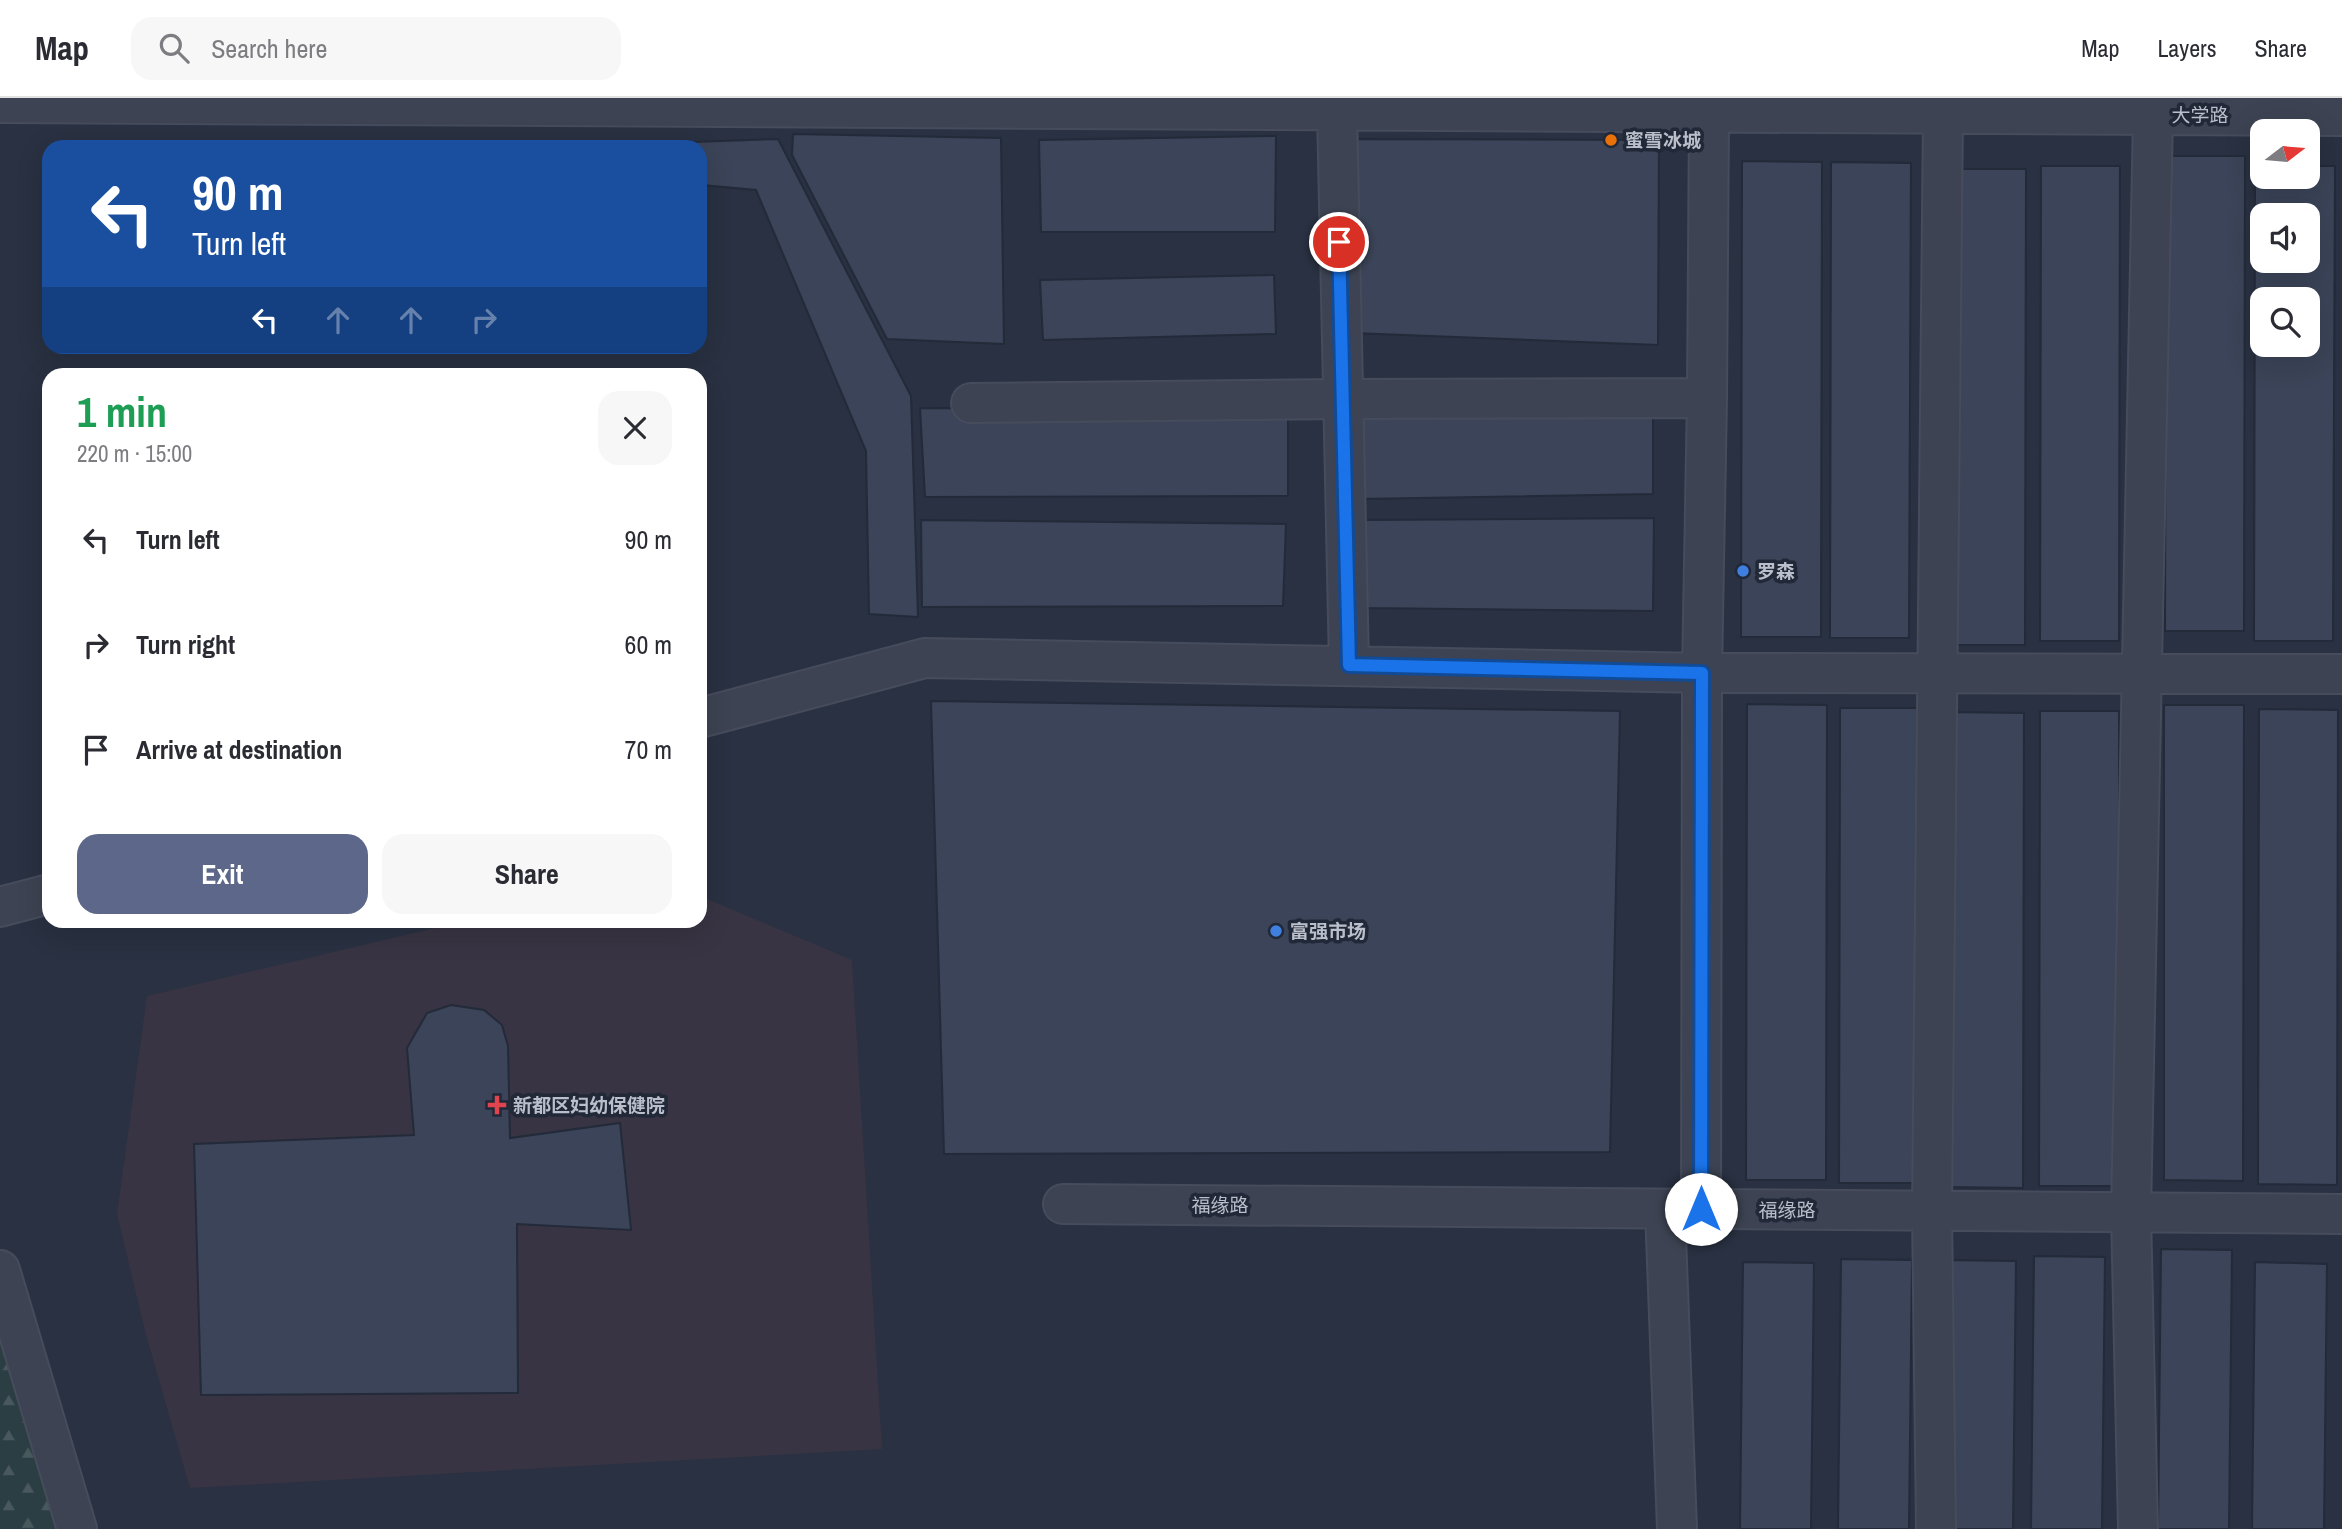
<!DOCTYPE html>
<html lang="en">
<head>
<meta charset="utf-8">
<style>
  body { margin:0; font-family:"Archivo Narrow","Noto Sans SC",sans-serif; background:#f7f7f7; color:#2b2b33; height:100vh; display:flex; flex-direction:column; font-size:26px; white-space:nowrap }
  * { box-sizing:border-box; margin:0 }
  p { font-size:23px; color:#7c7c81 }
  .icon { flex:none; width:38px; height:38px; fill:none; stroke:currentColor; stroke-width:2; stroke-linecap:round; stroke-linejoin:round }
  .map { position:relative; flex:1; overflow:hidden }
  .sheet { position:absolute; left:42px; top:270px; width:665px; height:560px; display:flex; flex-direction:column; background:#fff; border-radius:21px; box-shadow:0 7px 28px #0002 }
  .sheet>* { flex:none }
  .top-card { position:absolute; left:42px; top:42px; width:665px; height:214px; border-radius:21px; box-shadow:0 7px 28px #0002; background:#1a4fa0; color:#fff; overflow:hidden }
  .needle { width:46px; rotate:74deg }
  .fabs { position:absolute; left:2250px; top:21px; display:grid; gap:14px }
  .fabs a { display:grid; place-items:center; width:70px; height:70px; border-radius:14px; background:#fff; box-shadow:0 7px 28px #0002; font-size:35px }
  .pin { position:absolute; display:grid; place-items:center; width:60px; height:60px; color:#fff; margin:-30px; border:4px solid #fff; border-radius:50%; box-shadow:0 2px 7px #0007 }
  .me { position:absolute; width:77px; margin:-38px; rotate:0deg; stroke-linejoin:round; filter:drop-shadow(0 0 5px #0008) }
  .turn { display:flex; align-items:center; gap:24px; height:147px; padding:0 35px; font-size:32px }
  .turn .icon { width:91px; height:91px; stroke-width:2.5 }
  .turn b { display:block; font-size:49px; line-height:60px }
  .lanes { display:flex; align-items:center; height:66px; padding:0 35px; background:#0003; justify-content:center; gap:35px; direction:ltr }
  .lanes .off { opacity:.35 }
  .round { display:grid; place-items:center; flex:none; width:74px; height:74px; border-radius:21px; background:#f7f7f7 }
  .headline { display:flex; align-items:center; justify-content:space-between; height:119px; padding:0 35px }
  h1 { font-size:42px; font-weight:800; line-height:52px; color:#1e9e55 }
  .button { display:flex; gap:14px; margin-top:auto; padding:14px 35px }
  .button a { flex:1; height:80px; border-radius:21px; background:#5c6789; color:#fff; font-size:28px; font-weight:800; line-height:80px; text-align:center }
  .button a+a { background:#f7f7f7; color:#2b2b33 }
  ul { padding:0; list-style:none }
  li { display:flex; align-items:center; gap:21px; height:105px; padding:0 35px }
  li div { flex:1 }
  li b { display:block; font-size:26px }
  li em { font-style:normal }
  header { display:flex; align-items:center; gap:42px; box-sizing:border-box; height:98px; padding:0 35px; background:#fff; border-bottom:2px solid #e1e1e2 }
  header strong { font-size:33px }
  nav { display:flex; gap:38px; margin-inline-start:auto; font-size:24px }
  .search { width:490px; height:63px; background:#f7f7f7; display:flex; align-items:center; gap:18px; box-sizing:border-box; padding:0 24px; border-radius:21px; color:#7c7c81; font-size:26px }
  .map>svg:first-child { display:block }
</style>
</head>
<body>
<header>
<strong>Map</strong>
<div class="search"><svg class="icon" aria-label="search" viewBox="0 0 24 24"><circle cx="10" cy="10" r="6"/><path d="M15 15l6 6"/></svg>Search here</div>
<nav><a>Map</a><a>Layers</a><a>Share</a></nav>
</header>
<div class="map">
<svg width="2342" height="1431" viewBox="0 0 2342 1431">
  <defs>
    <pattern id="forest-firs" width="22" height="20" patternUnits="userSpaceOnUse" patternTransform="scale(1.75)"><rect width="22" height="20" fill="#2b3e43"/><path d="M5 1l3.5 6h-7zM16 11l3.5 6h-7z" fill="#48585d"/></pattern>
  </defs>
  <rect width="100%" height="100%" fill="#293142"/>
  <path fill="#383443" d="M700 798 852 862 882 1351 190 1390 146 1237 117 1116 147 898 465 823 700 822Z"/>
  <path fill="url(#forest-firs)" d="M0 1152 82 1431H0Z"/>
  <path fill="#3b4458" stroke="#232a39" stroke-width="2" fill-rule="evenodd" d="M793 36 1001 40 1004 246 887 241 792 57Z
    M1276 38 1275 134H1041L1039 42Z
    M778 41 911 298 918 519 869 516 866 353 756 92 702 87 700 49H694L693 44Z
    M1349 41 1659 42 1658 247 1353 235Z
    M2166 58H2245L2244 533H2165Z
    M1742 63 1822 64 1821 539H1741Z
    M1831 64 1911 65 1909 540H1830Z
    M2041 68H2120L2119 543H2040Z
    M2255 68H2263V79H2308V68H2335L2333 543H2254ZM2263 117H2308V163H2263ZM2263 201H2308V247H2263Z
    M1946 71H2026L2025 547H1945Z
    M1274 177 1276 236 1043 242 1040 182Z
    M920 310 1288 311V398L925 399Z
    M1357 312H1653V396L1359 401Z
    M1654 420 1653 513 1363 510 1364 422Z
    M921 422 1286 426 1283 508 922 509Z
    M931 603 1620 613 1610 1054 944 1056Z
    M1747 606 1827 607 1826 1082H1746Z
    M2164 607H2244L2243 1083 2164 1082Z
    M1840 610H1919L1918 1085H1839Z
    M2259 611 2338 612 2337 1087 2258 1086Z
    M2040 613H2119V1088H2039Z
    M1945 614 2024 615 2023 1090 1944 1089Z
    M451 907 484 912 502 927 508 948 510 1040 620 1025 631 1132 517 1126 518 1295 201 1297 194 1046 414 1037 407 950 427 915Z
    M2161 1151 2232 1152 2229 1431H2158Z
    M2034 1158 2105 1159 2102 1431H2031Z
    M1841 1161 1912 1162 1909 1431H1838Z
    M1944 1162 2016 1163 2013 1431H1941Z
    M1743 1164 1814 1165 1811 1431H1740Z
    M2255 1164 2327 1166 2324 1431H2252Z"/>
  <g fill="none" stroke-linecap="round" stroke-linejoin="round">
    <defs>
      <path id="minor" d="M0 5 2342 18
        M1337 13 1349 567
        M971 305 1343 301 1707 300
        M700 620 925 560 1702 575 2342 576
        M0 809 49 796
        M1063 1106 2342 1116
        M1665 1111 1677 1431
        M1701 1111 1702 575 1707 300 1709 16
        M0 1172 77 1431
        M1936 1431 1932 1113 1943 16
        M2138 1431 2131 1115 2153 17"/>
    </defs>
    <use href="#minor" stroke="#464c5b" stroke-width="42"/>
    <use href="#minor" stroke="#3d4352" stroke-width="38"/>
  </g>
  <g fill="none" stroke-linecap="round" stroke-linejoin="round">
    <defs>
      <path id="route" d="M1339 144 1349 567 1702 575 1701 1111"/>
    </defs>
    <use href="#route" stroke="#114b97" stroke-width="18"/>
    <use href="#route" stroke="#1a73e8" stroke-width="12"/>
  </g>
  <circle fill="#e8710a" stroke="#212837" stroke-width="2.5" cx="1611" cy="42" r="7"/>
  <g fill="#3f7fe0" stroke="#212837" stroke-width="2.5">
    <circle cx="1743" cy="473" r="7"/>
    <circle cx="1276" cy="833" r="7"/>
  </g>
  <path fill="#e0444e" stroke="#212837" stroke-width="2.5" d="M493.5 996.5h7v7h7v7h-7v7h-7v-7h-7v-7h7z"/>
  <g text-anchor="middle" stroke-width="7" stroke-linejoin="round" paint-order="stroke">
    <g font-size="19" fill="#babfcb" stroke="#212837">
      <text x="2200" y="24">大学路</text>
      <text x="1220" y="1114">福缘路</text>
      <text x="1787" y="1119">福缘路</text>
    </g>
    <g font-size="19" font-weight="bold" fill="#babfcb" stroke="#212837" text-anchor="start">
      <text x="1625" y="49">蜜雪冰城</text>
      <text x="1757" y="480">罗森</text>
      <text x="1290" y="840">富强市场</text>
      <text x="513" y="1014">新都区妇幼保健院</text>
    </g>
  </g>
</svg>
<div class="fabs">
<a><svg class="needle" viewBox="-14 -14 28 28"><path d="M0-13l5 13h-10z" fill="#e53935"/><path d="M0 13l5-13h-10z" fill="#7c7c81"/></svg></a>
<a><svg class="icon" aria-label="sound" viewBox="0 0 24 24"><path d="M4 9h4l5-4v14l-5-4H4zM17 9q2 3 0 6"/></svg></a>
<a><svg class="icon" aria-label="search" viewBox="0 0 24 24"><circle cx="10" cy="10" r="6"/><path d="M15 15l6 6"/></svg></a>
</div>
<div class="pin" style="left:1339px;top:144px;background:#d93025"><svg class="icon" aria-label="arrive" viewBox="0 0 24 24"><path d="M6 21V4h12l-3 4 3 4H6"/></svg></div>
<svg class="me" style="left:1701px;top:1111px" viewBox="-20 -20 40 40"><circle r="19" fill="#fff"/><path d="M0-13L10 11 0 6-10 11z" fill="#1a73e8"/></svg>
<div class="top-card">
<div class="turn"><svg class="icon" aria-label="left" viewBox="0 0 24 24"><path d="M17 20v-9H6M10 6l-5 5 5 5"/></svg><div><b>90 m</b>Turn left</div></div>
<div class="lanes"><svg class="icon" aria-label="left" viewBox="0 0 24 24"><path d="M17 20v-9H6M10 6l-5 5 5 5"/></svg><svg class="icon off" aria-label="ahead" viewBox="0 0 24 24"><path d="M12 20V5M6 11l6-6 6 6"/></svg><svg class="icon off" aria-label="ahead" viewBox="0 0 24 24"><path d="M12 20V5M6 11l6-6 6 6"/></svg><svg class="icon off" aria-label="right" viewBox="0 0 24 24"><path d="M7 20v-9h11M14 6l5 5-5 5"/></svg></div>
</div>
<section class="sheet">
<div class="headline"><div><h1>1 min</h1><p>220 m · 15:00</p></div><a class="round"><svg class="icon" aria-label="close" viewBox="0 0 24 24"><path d="M6 6l12 12M18 6L6 18"/></svg></a></div>
<ul>
<li><svg class="icon" aria-label="left" viewBox="0 0 24 24"><path d="M17 20v-9H6M10 6l-5 5 5 5"/></svg><div><b>Turn left</b></div><em>90 m</em></li>
<li><svg class="icon" aria-label="right" viewBox="0 0 24 24"><path d="M7 20v-9h11M14 6l5 5-5 5"/></svg><div><b>Turn right</b></div><em>60 m</em></li>
<li><svg class="icon" aria-label="arrive" viewBox="0 0 24 24"><path d="M6 21V4h12l-3 4 3 4H6"/></svg><div><b>Arrive at destination</b></div><em>70 m</em></li>
</ul>
<div class="button"><a>Exit</a><a>Share</a></div>
</section>
</div>
</body>
</html>
